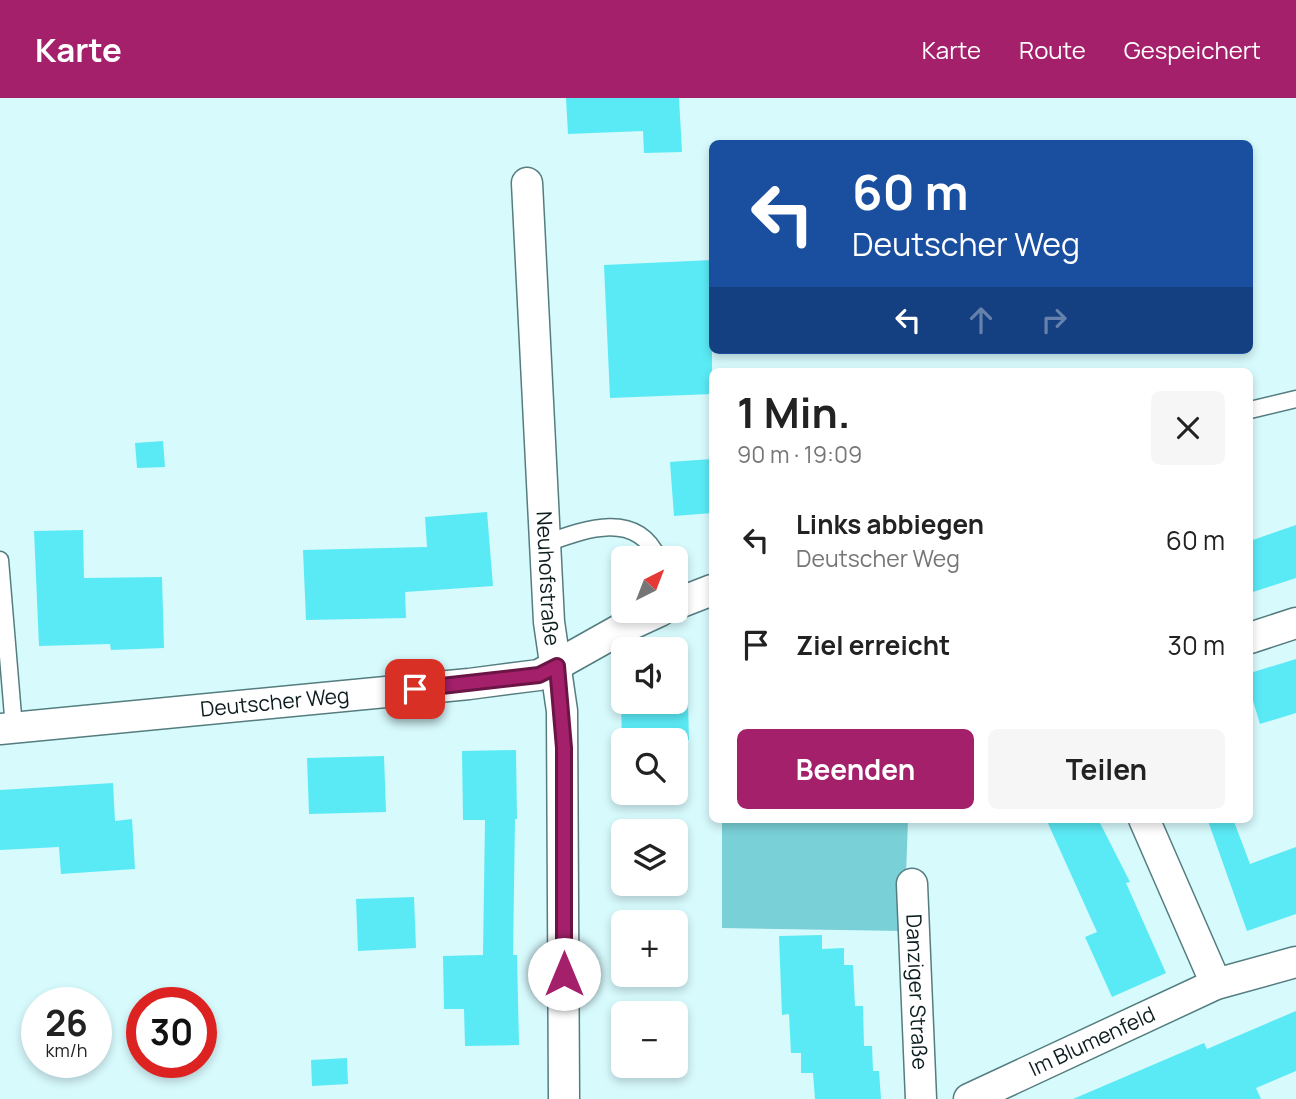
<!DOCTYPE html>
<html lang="de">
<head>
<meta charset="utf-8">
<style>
  body { margin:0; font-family:Manrope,sans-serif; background:#f6f6f6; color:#222; height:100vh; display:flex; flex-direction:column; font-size:26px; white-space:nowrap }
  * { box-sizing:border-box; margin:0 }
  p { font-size:23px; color:#767676 }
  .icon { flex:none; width:38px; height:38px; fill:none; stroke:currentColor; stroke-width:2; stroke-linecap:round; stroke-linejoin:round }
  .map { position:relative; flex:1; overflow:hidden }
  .drawer { position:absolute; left:709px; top:270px; width:544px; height:455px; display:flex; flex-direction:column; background:#fff; border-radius:10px; box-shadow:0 4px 10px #0003 }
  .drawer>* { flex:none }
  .top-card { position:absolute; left:709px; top:42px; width:544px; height:214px; border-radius:10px; box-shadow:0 4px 10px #0003; background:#1a4fa0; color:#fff; overflow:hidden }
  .needle { width:46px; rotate:42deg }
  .tools { position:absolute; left:611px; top:448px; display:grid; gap:14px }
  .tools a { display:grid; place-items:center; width:77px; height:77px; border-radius:10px; background:#fff; box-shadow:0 4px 10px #0003; font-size:35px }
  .speed { position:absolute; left:21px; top:889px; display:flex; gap:14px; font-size:35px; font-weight:700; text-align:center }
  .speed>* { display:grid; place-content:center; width:91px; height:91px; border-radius:50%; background:#fff; box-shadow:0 4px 10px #0003; line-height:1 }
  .speed small { font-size:18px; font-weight:400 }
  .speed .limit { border:10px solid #d22; background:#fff; color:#111 }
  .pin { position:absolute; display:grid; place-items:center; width:60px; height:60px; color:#fff; margin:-30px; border-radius:14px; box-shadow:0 4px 10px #0006 }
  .me { position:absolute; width:77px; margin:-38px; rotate:0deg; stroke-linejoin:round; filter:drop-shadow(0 0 5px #0008) }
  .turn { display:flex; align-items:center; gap:24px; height:147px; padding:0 28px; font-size:32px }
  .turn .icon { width:91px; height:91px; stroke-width:2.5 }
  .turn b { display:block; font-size:49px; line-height:60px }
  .lanes { display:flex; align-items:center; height:66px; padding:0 28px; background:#0003; justify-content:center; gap:35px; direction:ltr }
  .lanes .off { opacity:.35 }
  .round { display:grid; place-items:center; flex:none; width:74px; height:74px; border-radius:10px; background:#f6f6f6 }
  .overview { display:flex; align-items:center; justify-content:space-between; height:119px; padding:0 28px }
  h1 { font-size:42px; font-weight:700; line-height:52px }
  .primary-button { display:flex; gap:14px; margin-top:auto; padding:14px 28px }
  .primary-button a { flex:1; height:80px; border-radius:10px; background:#a5206b; color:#fff; font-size:28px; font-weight:700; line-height:80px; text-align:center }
  .primary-button a+a { background:#f6f6f6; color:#222 }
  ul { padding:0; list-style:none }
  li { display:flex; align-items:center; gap:21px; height:105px; padding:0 28px }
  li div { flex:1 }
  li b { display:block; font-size:26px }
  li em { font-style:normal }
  header { display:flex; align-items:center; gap:42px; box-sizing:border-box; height:98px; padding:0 35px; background:#a5206b; color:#fff }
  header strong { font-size:33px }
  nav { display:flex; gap:38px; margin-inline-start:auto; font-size:24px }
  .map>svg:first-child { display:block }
</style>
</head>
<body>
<header>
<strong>Karte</strong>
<nav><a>Karte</a><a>Route</a><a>Gespeichert</a></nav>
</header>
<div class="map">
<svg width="1296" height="1001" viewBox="0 0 1296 1001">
  <rect width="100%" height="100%" fill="#d7fafd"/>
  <path fill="#79d0d6" d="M722 721H908L904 833 722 830Z"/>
  <path fill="#5aeaf5" d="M566 0H679L682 54 644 55 643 33 568 36Z
    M712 162V296L610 300 604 167Z
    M163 343 165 369 137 370 135 345Z
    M712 361V415L674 418 670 364Z
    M487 414 493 488 405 494 406 520 306 522 303 452 427 449 425 419Z
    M1296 427V480L1250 495V443Z
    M83 432 84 480 162 479 164 550 111 552 110 546 39 548 34 433Z
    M1296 561V615L1260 626 1250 593V575Z
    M621 604H688L689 642H622Z
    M516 652 517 721H515L513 857H517L519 947 465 948 464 911H444L443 858 483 857 485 722H463L462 653Z
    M384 658 386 714 309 716 307 660Z
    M113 685 115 723 132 721 135 771 61 776 59 749 0 752V692Z
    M1046 721H1098L1130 784 1126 785 1166 875 1112 899 1085 839 1097 834Z
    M1214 721H1233L1250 766 1296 749V816L1247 833 1208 723Z
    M414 799 416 850 358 853 356 801Z
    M822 837V851L844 850V867H853L855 908H863L864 948H872L873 973H879L881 1001H815L813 975H801V955H791L789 916 782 917 779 838Z
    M1296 913V973L1256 990 1261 1001H1073L1204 945 1207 951Z
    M347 960 348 986 312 988 311 962Z"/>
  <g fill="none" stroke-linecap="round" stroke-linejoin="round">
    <defs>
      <path id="lane" d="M1250 312 1296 301
        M544 446C583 432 636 411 658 460
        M0 462 14 630"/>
      <g id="street">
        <path id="s1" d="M527 85 549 524 562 613 564 1001"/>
        <path d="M676 506 712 492"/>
        <path d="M1250 540 1296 525"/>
        <path id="s2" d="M0 631 469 586 539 577 621 531 660 513"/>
        <path d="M1144 721 1216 886"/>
        <path id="s3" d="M912 786 921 1001"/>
        <path id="s4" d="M969 1001 1216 886 1296 864"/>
      </g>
    </defs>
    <use href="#lane" stroke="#547d80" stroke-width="19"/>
    <use href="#street" stroke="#547d80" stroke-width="33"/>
    <use href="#lane" stroke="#fff" stroke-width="16"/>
    <use href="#street" stroke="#fff" stroke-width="30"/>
  </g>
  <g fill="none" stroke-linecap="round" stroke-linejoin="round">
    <defs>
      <path id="route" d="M415 591 539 577 557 568 564 650V876"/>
    </defs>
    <use href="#route" stroke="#6b1546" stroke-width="18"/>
    <use href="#route" stroke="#a5206b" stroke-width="12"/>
  </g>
  <g text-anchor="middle" stroke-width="7" stroke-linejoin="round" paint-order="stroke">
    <g font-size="21" fill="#0d1d1f" stroke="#fff">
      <text dy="7" stroke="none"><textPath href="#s1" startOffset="396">Neuhofstraße</textPath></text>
      <text dy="7" stroke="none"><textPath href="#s2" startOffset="276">Deutscher Weg</textPath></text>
      <text dy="7" stroke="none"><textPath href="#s3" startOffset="108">Danziger Straße</textPath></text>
      <text dy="7" stroke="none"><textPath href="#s4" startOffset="136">Im Blumenfeld</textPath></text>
    </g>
  </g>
</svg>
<div class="tools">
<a><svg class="needle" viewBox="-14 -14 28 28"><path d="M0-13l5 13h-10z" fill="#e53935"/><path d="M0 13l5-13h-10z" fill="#767676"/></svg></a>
<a><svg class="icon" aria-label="sound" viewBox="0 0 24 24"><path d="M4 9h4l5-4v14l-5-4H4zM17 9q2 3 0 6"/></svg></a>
<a><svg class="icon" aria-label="search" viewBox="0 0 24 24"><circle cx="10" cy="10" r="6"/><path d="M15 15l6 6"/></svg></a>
<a><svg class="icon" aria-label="layers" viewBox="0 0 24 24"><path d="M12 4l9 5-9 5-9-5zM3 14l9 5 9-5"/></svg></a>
<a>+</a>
<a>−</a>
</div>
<div class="speed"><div>26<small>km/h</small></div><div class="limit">30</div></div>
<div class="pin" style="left:415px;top:591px;background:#d93025"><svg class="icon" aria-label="arrive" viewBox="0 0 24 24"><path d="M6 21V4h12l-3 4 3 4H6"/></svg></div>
<svg class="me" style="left:564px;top:876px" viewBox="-20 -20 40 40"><circle r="19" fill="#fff"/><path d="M0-13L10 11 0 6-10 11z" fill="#a5206b"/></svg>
<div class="top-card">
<div class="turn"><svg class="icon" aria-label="left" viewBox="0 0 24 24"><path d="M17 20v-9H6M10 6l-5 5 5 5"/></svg><div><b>60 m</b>Deutscher Weg</div></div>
<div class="lanes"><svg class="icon" aria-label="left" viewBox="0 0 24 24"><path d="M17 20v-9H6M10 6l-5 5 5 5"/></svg><svg class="icon off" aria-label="ahead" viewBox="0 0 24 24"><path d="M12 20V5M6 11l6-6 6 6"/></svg><svg class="icon off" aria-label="right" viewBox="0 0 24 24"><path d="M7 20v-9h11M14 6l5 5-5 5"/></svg></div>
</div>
<section class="drawer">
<div class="overview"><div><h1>1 Min.</h1><p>90 m · 19:09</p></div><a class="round"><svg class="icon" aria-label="close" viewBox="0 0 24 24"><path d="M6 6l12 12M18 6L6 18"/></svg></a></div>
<ul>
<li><svg class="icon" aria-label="left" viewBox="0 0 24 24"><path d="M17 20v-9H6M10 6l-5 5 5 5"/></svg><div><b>Links abbiegen</b><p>Deutscher Weg</p></div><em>60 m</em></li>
<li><svg class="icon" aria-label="arrive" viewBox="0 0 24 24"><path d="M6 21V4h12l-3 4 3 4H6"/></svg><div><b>Ziel erreicht</b></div><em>30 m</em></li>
</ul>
<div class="primary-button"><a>Beenden</a><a>Teilen</a></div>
</section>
</div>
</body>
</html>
